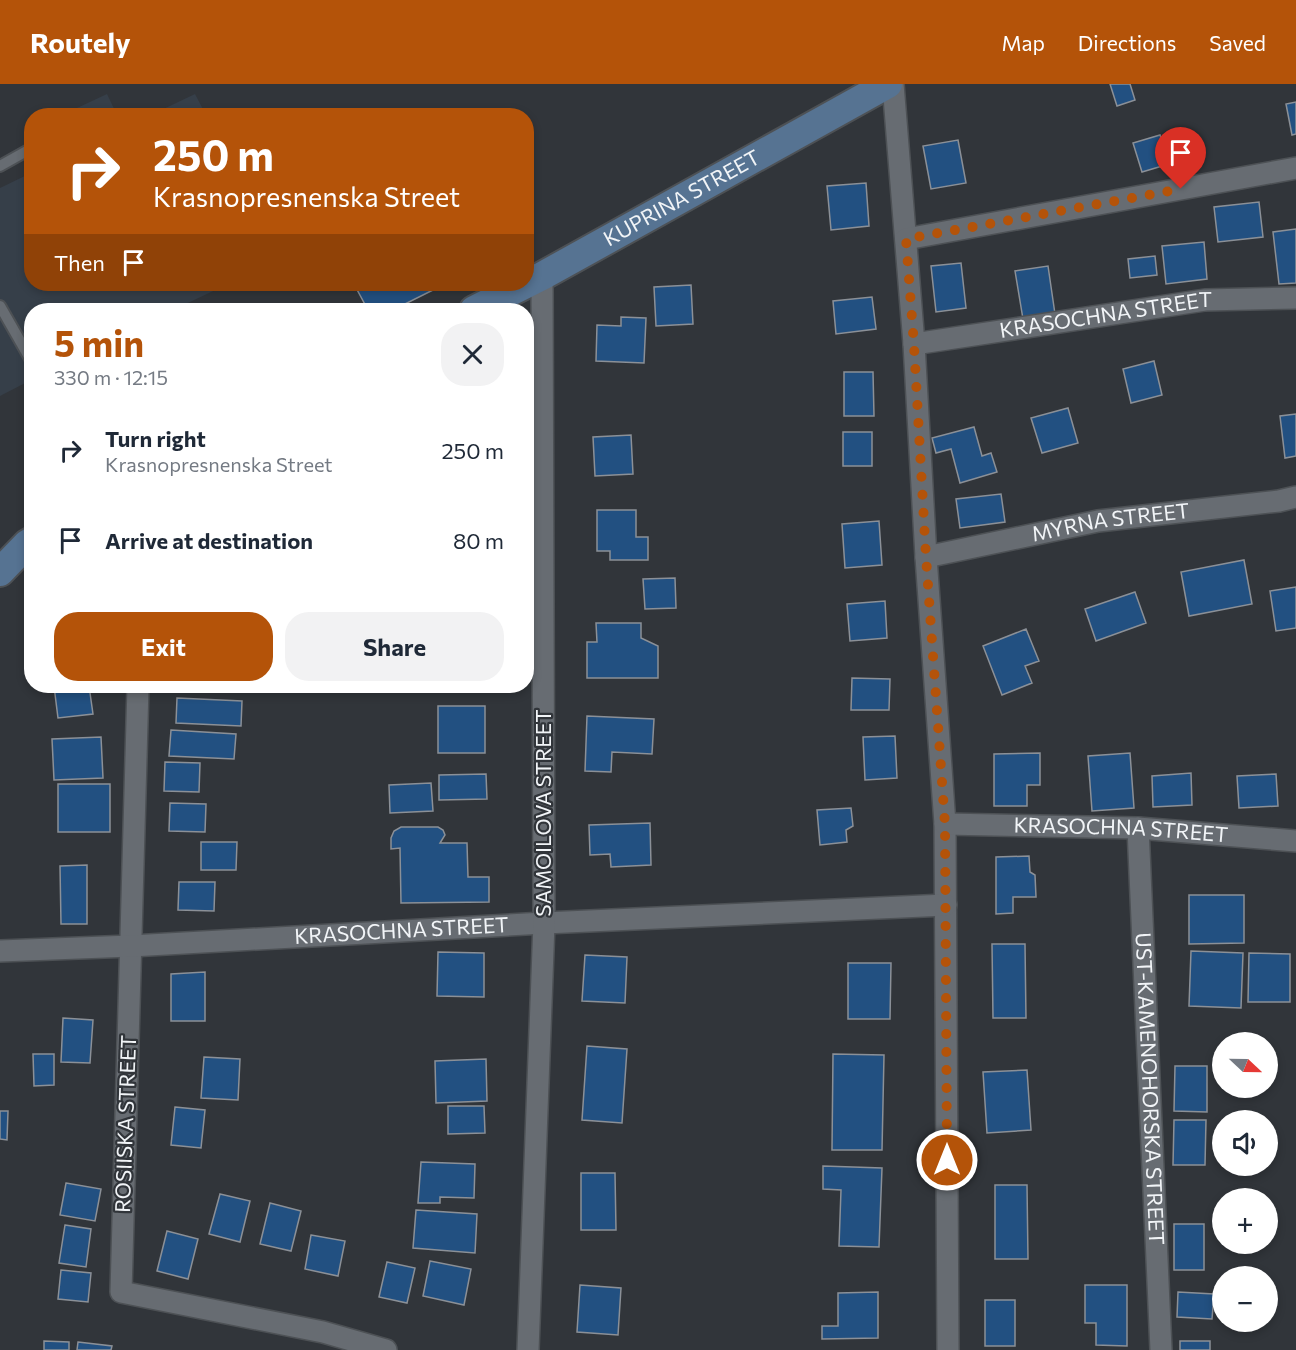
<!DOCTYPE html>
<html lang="en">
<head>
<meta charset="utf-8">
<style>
  body { margin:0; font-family:Commissioner,sans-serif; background:#f2f2f3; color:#1f2937; height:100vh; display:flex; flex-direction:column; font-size:22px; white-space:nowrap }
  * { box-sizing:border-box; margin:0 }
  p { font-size:20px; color:#747a83 }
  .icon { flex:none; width:33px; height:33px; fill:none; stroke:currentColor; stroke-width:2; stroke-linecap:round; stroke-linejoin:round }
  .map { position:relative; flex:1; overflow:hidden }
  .side { position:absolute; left:24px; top:219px; width:510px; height:390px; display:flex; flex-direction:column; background:#fff; border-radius:24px; box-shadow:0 3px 9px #0003 }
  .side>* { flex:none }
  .guide { position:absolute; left:24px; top:24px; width:510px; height:183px; border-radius:24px; box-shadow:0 3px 9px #0003; background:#b45309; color:#fff; overflow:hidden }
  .needle { width:39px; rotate:112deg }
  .tools { position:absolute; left:1212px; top:948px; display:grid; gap:12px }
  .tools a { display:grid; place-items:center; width:66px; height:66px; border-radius:50%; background:#fff; box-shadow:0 3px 9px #0003; font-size:30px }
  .pin { position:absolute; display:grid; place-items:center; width:51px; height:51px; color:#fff; margin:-62px -26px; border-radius:50% 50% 50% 0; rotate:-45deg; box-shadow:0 0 6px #0007 }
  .pin .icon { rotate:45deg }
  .me { position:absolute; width:66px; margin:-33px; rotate:0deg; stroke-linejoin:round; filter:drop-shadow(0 0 4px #0008) }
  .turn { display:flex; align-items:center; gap:21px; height:126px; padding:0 30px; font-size:27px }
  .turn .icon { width:78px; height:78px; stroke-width:2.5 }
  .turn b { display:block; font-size:42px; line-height:51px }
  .then { display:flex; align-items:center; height:57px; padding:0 30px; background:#0003; gap:12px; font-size:22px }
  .round { display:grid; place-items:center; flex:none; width:63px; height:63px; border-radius:24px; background:#f2f2f3 }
  .head { display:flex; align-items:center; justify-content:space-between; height:102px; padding:0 30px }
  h1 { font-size:36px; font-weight:700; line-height:45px; color:#b45309 }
  .cta { display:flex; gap:12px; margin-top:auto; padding:12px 30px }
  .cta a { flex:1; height:69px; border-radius:24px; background:#b45309; color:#fff; font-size:24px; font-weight:700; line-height:69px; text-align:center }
  .cta a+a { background:#f2f2f3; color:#1f2937 }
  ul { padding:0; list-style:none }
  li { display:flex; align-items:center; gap:18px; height:90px; padding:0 30px }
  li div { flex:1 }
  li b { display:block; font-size:22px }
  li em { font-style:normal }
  header { display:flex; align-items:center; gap:36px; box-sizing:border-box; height:84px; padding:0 30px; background:#b45309; color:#fff }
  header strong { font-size:28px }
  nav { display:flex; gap:33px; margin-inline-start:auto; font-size:21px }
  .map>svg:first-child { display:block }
</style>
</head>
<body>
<header>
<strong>Routely</strong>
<nav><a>Map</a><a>Directions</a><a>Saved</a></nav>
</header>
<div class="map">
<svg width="1296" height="1266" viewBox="0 0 1296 1266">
  <rect width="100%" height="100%" fill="#31353a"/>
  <path fill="#363f49" d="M107 10 117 31H62Z
    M195 10 206 31H151Z
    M31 89 32 200H228L173 226H32L31 296 0 312V104Z"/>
  <path fill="#225081" stroke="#8b9097" stroke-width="1.5" d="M1110 0H1130L1135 16 1117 22Z
    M1296 18V50L1292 51 1286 20Z
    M1160 51 1169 80 1142 88 1133 59Z
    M958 56 966 99 931 105 923 62Z
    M866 99 869 142 831 146 827 102Z
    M1259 118 1263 153 1218 158 1214 123Z
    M1296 145V199L1279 200 1273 148Z
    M1204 158 1207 195 1166 200 1162 162Z
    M1155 172 1157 191 1130 194 1128 175Z
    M961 179 966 224 936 228 931 182Z
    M1048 182 1055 230 1023 235 1015 187Z
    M354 200H445L393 226H368Z
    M691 201 693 240 656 242 654 203Z
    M872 213 876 245 836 250 833 217Z
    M621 233 646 234 644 279 596 277 597 241 621 242Z
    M1154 277 1162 311 1131 319 1123 285Z
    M844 288H873L874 332H844Z
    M1068 324 1078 359 1042 369 1031 334Z
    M1296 330V372L1285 374 1280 332Z
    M974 343 982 372 991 369 997 388 960 399 951 365 936 369 932 354Z
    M843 348H872V382H843Z
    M631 351 633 390 595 392 593 353Z
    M1001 410 1005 438 960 444 956 415Z
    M597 426H636V453H648V476H610V467H597Z
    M879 437 882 481 845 484 842 440Z
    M1244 476 1252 520 1189 532 1181 488Z
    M675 494 676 524 645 525 643 495Z
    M1296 503V544L1276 547 1270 507Z
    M1135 508 1146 539 1096 557 1085 525Z
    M885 517 887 554 850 557 847 520Z
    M596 539H641V554L658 562V594H587V558H597Z
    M1026 545 1039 577 1025 582 1032 599 1002 611 983 562Z
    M852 594 890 595 889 626H851Z
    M54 602H89L93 630 58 634Z
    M177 614 242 617 241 642 176 639Z
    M438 622H485V669H438Z
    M587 632 654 635 652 670 612 668 611 688 585 687Z
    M171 646 236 650 234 675 169 672Z
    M895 652 897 694 865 696 863 653Z
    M101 653 103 694 54 696 52 655Z
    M1040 669V701H1027V722H994V670Z
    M1130 669 1134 724 1092 727 1088 672Z
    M165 678 200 679 199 708 164 707Z
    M1191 689 1192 721 1153 723 1152 692Z
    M486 690 487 715 439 716V691Z
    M1276 690 1278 722 1239 724 1237 692Z
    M431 699 433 727 390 729 389 701Z
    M58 700H110V748H58Z
    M170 719 206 720 205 748 169 747Z
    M851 724 853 742 846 746 847 758 820 761 817 726Z
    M650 739 651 781 611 783 610 770 590 771 589 741Z
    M401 743H438L443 746 445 751 440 759H467L468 793H489V818L401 819 400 764 391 765V754L394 747Z
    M201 758H237L236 786H201Z
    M1029 772 1030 788 1035 791 1036 813H1013V829L996 830V773Z
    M87 781V840H61L60 782Z
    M179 798H215L214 827 178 826Z
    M1189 811H1244V859L1189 860Z
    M992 860H1025L1026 934H993Z
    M1191 867 1243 869 1241 924 1189 922Z
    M438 868 484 869V913L437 912Z
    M1249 869 1290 870V918H1248Z
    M585 871 627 873 625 919 582 917Z
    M848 879H891L890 935H848Z
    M205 888V937H171V890Z
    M63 934 93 936 90 979 61 978Z
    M587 962 627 965 622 1039 582 1036Z
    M33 970H54V1001L34 1002Z
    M833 970 884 971 882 1066H832Z
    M204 973 240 975 238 1016 201 1014Z
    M486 975 487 1017 436 1019 435 977Z
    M1175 982H1207V1028L1174 1027Z
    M1027 986 1031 1046 987 1049 983 988Z
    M448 1022H484L485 1049 448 1050Z
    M175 1023 205 1026 201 1064 171 1061Z
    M0 1027H8L7 1056 0 1055Z
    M1174 1036H1206L1205 1081H1173Z
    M421 1078 475 1080 474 1114 440 1113V1119H418Z
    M823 1082 882 1084 879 1163 839 1162 841 1106 823 1105Z
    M581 1089H615L616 1146H581Z
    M66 1099 101 1105 95 1137 60 1131Z
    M995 1101H1027L1028 1175H995Z
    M220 1110 250 1117 240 1158 209 1150Z
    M270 1119 301 1127 291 1167 260 1160Z
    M416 1126 477 1130 475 1169 413 1164Z
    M1174 1140H1204V1186H1174Z
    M65 1141 91 1145 86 1183 59 1179Z
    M167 1147 198 1155 188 1195 157 1187Z
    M311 1151 345 1157 338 1192 305 1185Z
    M430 1177 471 1185 464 1221 423 1212Z
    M387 1178 415 1184 407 1219 379 1213Z
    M61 1186 91 1189 88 1218 58 1215Z
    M580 1201 621 1204 618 1251 577 1248Z
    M1085 1201H1127V1262L1096 1261V1239H1085Z
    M878 1208V1254L822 1255V1242H838V1209Z
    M1178 1208 1214 1210 1212 1235 1177 1233Z
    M985 1216H1015V1262H985Z
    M44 1257 69 1258V1266H44Z
    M1180 1257H1210V1266H1180Z
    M78 1258 112 1262 111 1266H77Z"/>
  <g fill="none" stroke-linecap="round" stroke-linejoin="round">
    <defs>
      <path id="lane" d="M0 82 32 64
        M0 222 32 278"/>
      <g id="street">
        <path d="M893 0 914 260 926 473 945 740 948 1266"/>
        <path d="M906 155 1296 84"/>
        <path id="s1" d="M914 260 1205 216 1296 214"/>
        <path id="s2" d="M926 473 1098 437 1279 417 1296 413"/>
        <path d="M138 602 121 1208 323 1248 386 1266"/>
        <path id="s3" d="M945 740 1138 744 1296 757"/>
        <path id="s4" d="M1138 744 1161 1266"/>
        <path id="s5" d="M0 867 131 862 544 839 946 821"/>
        <path d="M528 1266 544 839 542 192"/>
      </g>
      <g id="secondary">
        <path id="s6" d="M474 226 542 192 888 0"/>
        <path d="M0 488 27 460 32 457"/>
      </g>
    </defs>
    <use href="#lane" stroke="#4d5155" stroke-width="14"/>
    <use href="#street" stroke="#4d5155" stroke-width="24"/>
    <use href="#secondary" stroke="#4d5155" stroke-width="32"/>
    <use href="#lane" stroke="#676c72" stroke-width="10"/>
    <use href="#street" stroke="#676c72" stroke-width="21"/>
    <use href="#secondary" stroke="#567392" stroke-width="28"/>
  </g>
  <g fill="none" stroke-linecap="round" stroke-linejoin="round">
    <path stroke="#b45309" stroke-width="10" stroke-dasharray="0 18" d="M947 1076 945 740 926 473 914 261 906 155 1181 105"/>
  </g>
  <g text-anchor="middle" stroke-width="4.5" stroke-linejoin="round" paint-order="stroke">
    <g font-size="21" fill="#f1f4f7" stroke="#31353a">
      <text dy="7" stroke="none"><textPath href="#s6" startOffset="236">KUPRINA STREET</textPath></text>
      <text dy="7" stroke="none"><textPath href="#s1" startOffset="194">KRASOCHNA STREET</textPath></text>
      <text dy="7" stroke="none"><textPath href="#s2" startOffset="188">MYRNA STREET</textPath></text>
      <text transform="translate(544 729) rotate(-90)" y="7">SAMOILOVA STREET</text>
      <text dy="7" stroke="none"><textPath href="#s3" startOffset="176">KRASOCHNA STREET</textPath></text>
      <text dy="7" stroke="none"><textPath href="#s5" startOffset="402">KRASOCHNA STREET</textPath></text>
      <text dy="7" stroke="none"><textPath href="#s4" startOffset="261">UST-KAMENOHORSKA STREET</textPath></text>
      <text transform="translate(126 1040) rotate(-88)" y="7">ROSIISKA STREET</text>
    </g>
  </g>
</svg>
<div class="tools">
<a><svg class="needle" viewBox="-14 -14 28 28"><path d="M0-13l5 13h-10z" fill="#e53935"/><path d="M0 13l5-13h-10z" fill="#747a83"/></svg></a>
<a><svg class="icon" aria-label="sound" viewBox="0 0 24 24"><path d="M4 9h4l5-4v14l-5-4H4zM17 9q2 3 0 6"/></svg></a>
<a>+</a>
<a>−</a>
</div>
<div class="pin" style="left:1181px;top:105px;background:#d93025"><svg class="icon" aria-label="arrive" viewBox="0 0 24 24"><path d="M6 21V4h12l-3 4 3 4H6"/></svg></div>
<svg class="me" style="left:947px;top:1076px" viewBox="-20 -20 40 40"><circle r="17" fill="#b45309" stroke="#fff" stroke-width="3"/><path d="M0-11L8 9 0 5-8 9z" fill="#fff"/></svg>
<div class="guide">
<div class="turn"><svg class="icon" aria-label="right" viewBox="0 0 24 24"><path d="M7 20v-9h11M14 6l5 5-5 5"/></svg><div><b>250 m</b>Krasnopresnenska Street</div></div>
<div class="then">Then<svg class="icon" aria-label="arrive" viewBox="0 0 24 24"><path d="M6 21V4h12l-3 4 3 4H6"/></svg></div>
</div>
<section class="side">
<div class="head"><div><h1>5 min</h1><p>330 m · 12:15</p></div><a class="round"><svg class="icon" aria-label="close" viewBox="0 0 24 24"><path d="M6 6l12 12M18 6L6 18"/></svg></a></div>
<ul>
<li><svg class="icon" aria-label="right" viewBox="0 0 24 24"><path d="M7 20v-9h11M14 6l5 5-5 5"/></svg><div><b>Turn right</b><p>Krasnopresnenska Street</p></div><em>250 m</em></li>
<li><svg class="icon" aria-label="arrive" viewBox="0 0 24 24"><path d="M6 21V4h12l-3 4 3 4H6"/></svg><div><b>Arrive at destination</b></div><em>80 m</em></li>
</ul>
<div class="cta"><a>Exit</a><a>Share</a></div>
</section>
</div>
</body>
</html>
